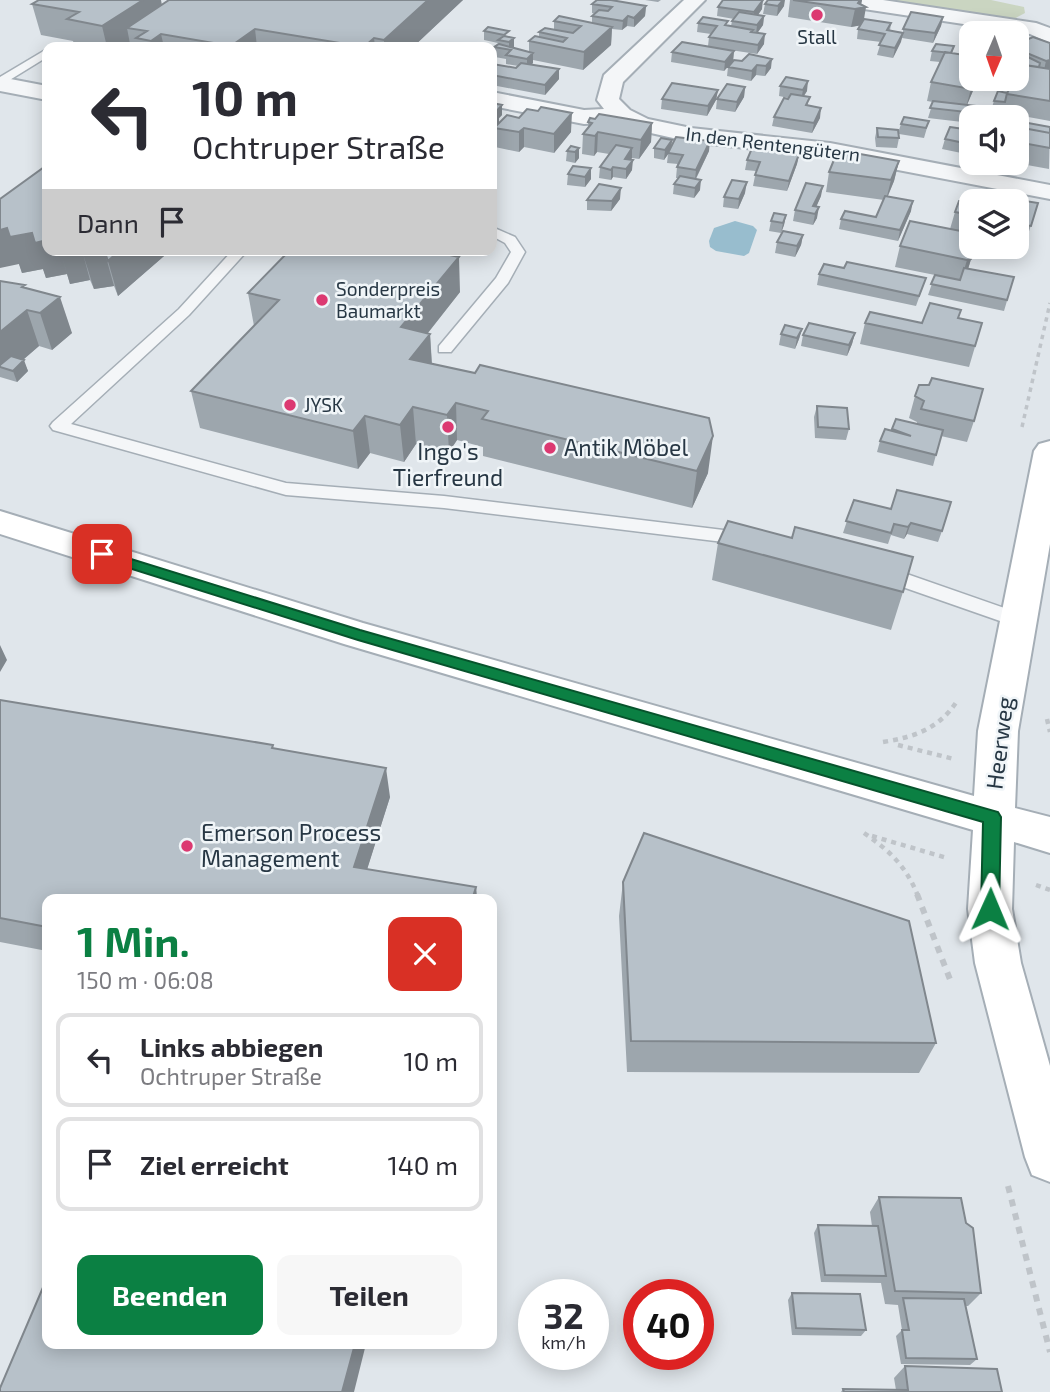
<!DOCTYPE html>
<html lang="de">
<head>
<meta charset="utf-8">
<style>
  body { margin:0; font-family:"Exo 2",sans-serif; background:#f7f7f7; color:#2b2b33; height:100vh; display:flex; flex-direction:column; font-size:26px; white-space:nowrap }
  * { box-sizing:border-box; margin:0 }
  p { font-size:23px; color:#7c7c81 }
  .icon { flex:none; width:38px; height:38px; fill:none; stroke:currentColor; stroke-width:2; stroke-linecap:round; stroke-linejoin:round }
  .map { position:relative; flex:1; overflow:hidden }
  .drawer { position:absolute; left:42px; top:894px; width:455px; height:455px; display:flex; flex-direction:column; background:#fff; border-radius:14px; box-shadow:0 4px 18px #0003 }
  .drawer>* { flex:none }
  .guide { position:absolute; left:42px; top:42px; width:455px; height:214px; border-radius:14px; box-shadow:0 4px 18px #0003; background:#fff; color:#2b2b33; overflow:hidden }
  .needle { width:46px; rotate:182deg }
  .buttons { position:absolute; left:959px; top:21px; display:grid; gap:14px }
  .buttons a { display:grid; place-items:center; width:70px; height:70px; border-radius:14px; background:#fff; box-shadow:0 4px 18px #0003; font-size:35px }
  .speed { position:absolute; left:518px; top:1279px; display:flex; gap:14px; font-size:35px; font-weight:700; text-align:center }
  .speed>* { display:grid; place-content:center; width:91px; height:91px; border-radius:50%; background:#fff; box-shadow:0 4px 18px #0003; line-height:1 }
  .speed small { font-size:18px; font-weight:400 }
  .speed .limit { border:10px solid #d22; background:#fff; color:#111 }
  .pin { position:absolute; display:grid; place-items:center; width:60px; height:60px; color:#fff; margin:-30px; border-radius:14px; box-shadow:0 4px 10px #0006 }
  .me { position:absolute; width:77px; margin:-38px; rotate:1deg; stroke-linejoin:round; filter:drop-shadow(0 0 5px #0008) }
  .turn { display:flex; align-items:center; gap:24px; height:147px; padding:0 35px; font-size:32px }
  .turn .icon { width:91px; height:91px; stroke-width:2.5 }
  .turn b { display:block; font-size:49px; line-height:60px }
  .then { display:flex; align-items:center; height:66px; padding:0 35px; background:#0003; gap:14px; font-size:26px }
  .round { display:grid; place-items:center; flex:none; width:74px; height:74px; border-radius:14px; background:#f7f7f7 }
  .head { display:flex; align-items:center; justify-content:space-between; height:119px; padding:0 35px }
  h1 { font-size:42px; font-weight:700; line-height:52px; color:#0b8043 }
  .action { display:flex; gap:14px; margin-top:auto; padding:14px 35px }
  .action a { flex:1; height:80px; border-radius:14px; background:#0b8043; color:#fff; font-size:28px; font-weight:700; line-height:80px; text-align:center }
  .action a+a { background:#f7f7f7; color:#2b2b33 }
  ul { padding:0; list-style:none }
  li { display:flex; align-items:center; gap:21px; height:94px; margin:0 14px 10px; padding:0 21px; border:4px solid #e1e1e2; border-radius:14px }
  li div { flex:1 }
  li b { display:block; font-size:26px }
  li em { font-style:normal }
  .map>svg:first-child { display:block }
</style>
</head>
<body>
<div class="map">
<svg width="1050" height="1392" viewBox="0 0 1050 1392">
  <rect width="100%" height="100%" fill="#e0e6eb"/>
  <path fill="#cad5c1" d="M872 0H991L1024 7 1025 13 1012 20Z"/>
  <path fill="#98bdce" d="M735 221 753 226 757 230 749 253 744 256 716 251 710 247 709 241 714 228Z"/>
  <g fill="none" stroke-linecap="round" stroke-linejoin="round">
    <defs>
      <path id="lane" d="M47 49V57L0 86V77Z
        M492 227 515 237 525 252 508 283 451 352H439V346L496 278 511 252 505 243 492 236Z
        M233 250H248L189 315 71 424 286 483 444 496 748 533 757 539 748 545 444 508 286 495 53 430 50 426 53 422 179 309Z
        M881 565 1027 616 1030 621 1020 628 874 577 871 572Z"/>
      <path id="street" d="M684 0H705L623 82 619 99 630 110 648 119 691 128 830 143 1050 185V199L830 157 691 142 633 129 619 122 584 124 492 106V92L584 110 604 109 597 100 604 75Z
        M834 0H883L1036 23 1050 28V43L1030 34 844 6Z
        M0 77 47 86V100L0 91Z"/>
      <path id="secondary" d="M1050 441V544L1018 731 1015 808 1050 817V853L1014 842 1012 909 1021 963 1050 1066V1182L1032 1175 1025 1157 975 963 968 909 973 830 344 644 0 534V511L363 623 974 796 978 731 1034 451 1039 444Z"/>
    </defs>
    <use href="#lane" stroke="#a5aeb6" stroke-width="3"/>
    <use href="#street" stroke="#a5aeb6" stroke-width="4"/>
    <use href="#secondary" stroke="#a5aeb6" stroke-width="4"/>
    <path stroke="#bfc4c9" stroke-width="3.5" stroke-dasharray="4.5 4.5" stroke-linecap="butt" d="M1022 427 1050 303"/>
    <path stroke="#bfc4c9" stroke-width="4.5" stroke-dasharray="5 5" stroke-linecap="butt" d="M1047 719 1050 732
      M883 742C914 737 939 729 957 701
      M898 745 954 759
      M864 833C890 851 906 866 918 896
      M872 836 947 858
      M1036 885 1050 890"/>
    <path stroke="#bfc4c9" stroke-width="6" stroke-dasharray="7 7" stroke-linecap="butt" d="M917 894 951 982
      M1008 1186 1050 1352"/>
    <use href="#lane" fill="#f4f6f8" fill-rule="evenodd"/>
    <use href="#street" fill="#f4f6f8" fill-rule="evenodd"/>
    <use href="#secondary" fill="#fff" fill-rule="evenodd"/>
  </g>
  <path fill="#9da6ad" d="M169 0H463L413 47H131L130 44 125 47H75L73 41 41 35 32 4 162 5Z
    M645 0H661L658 2Z
    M790 0H862L861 5 863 21 891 23 890 31 903 32V29L943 17 941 26 933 43 902 38 893 58 877 55 881 42 857 39 858 29 861 25 851 27 788 17Z
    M592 4 646 6 645 16 634 27 627 26 622 30 612 29 611 45 583 70 533 60V63L531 65 559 69V79L545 95 492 85V66L516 68 518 66 506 64V59L495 57 494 47 498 43 484 40V31L488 27 509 37 514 38 513 48 529 52V41L539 37V32L554 30V21L592 23V16L595 14 592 13Z
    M765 4 784 6 777 16 763 14Z
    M718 7 762 9 758 15 764 16 763 25 757 33 764 44 757 54 710 47 734 51 733 61 724 71 671 62 672 52 708 46 709 37 711 34 697 32 698 23 731 26 732 21 734 19 717 16Z
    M1019 43H1050V121L991 110 994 101 1007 93 1008 92 999 90 1003 79H1017V49Z
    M954 46 952 53 978 79 967 105 977 106 974 117H971V123L928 118 933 102 927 101 931 82 940 62 930 61 932 51Z
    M749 54 771 68 765 76 756 75 751 81 727 76 728 67 742 61Z
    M780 86 807 91 804 96 809 106 820 118 812 133 772 126 774 117 789 98 779 96Z
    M745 87 744 97 735 112 716 109 717 99Z
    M718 90 716 100 707 116 661 109 662 99Z
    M492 103 502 115 499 118V123L571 132 554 153 524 147 519 152 495 147 494 130H492Z
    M595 119 652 123 651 142 639 159 632 158 630 160 632 170 626 179 613 177 611 180 599 178 600 167 609 154 597 152 594 156 582 154 583 134 588 128V122Z
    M929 121 924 138 899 134V138L897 148 876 147 875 138 877 128 898 133 901 124Z
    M1017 121 1050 127 1049 169 1016 163H1017Z
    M971 130V155L942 149 945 139Z
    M672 140 671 147 709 151 696 179 700 190 694 198 673 194 674 184 679 178H676L677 167 678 164 667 163 668 154 664 160 654 158V148Z
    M579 148V158L575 163 566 161 567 151Z
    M799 154 797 164 787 191 753 186 756 171 745 170 747 160Z
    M899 161 894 181 888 196 911 211 898 241 839 229 841 219 876 217 884 200 826 192 829 172Z
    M591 168V179L585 187 567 185 568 174Z
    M745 193 738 209 723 207 724 197Z
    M821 196 816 207 817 218 813 225 793 221 795 210Z
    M620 199 611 211 587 210V200Z
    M1017 201 1038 203 1024 247 1017 245Z
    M971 203V247H975L968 269 1014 277 1004 311 928 295 935 275 895 267 900 246 950 229 955 212Z
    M786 215 784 225 781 233 769 231 771 221Z
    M803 235 801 245 795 257 775 253 777 242Z
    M47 250H171L118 296 114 286 94 289 90 280 70 284 67 274 46 278 43 269 22 273 19 264Z
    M288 250H427L460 292 428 333 430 334 432 363 708 473 692 508 483 456V447L457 440 449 452 416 444 404 462 370 453 358 469 200 428 191 391 254 326 248 293 289 252Z
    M844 268 926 278 916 306 817 285 819 274Z
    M0 281 26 288 72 333 52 350 39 346 23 360 28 371 17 382 0 377Z
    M959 318 982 323 969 367 860 344 865 323H922Z
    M802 329 799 339 795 349 779 345 781 334Z
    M855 333 852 344 847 356 801 346 803 335Z
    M915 396 974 421 967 442 941 436 933 466 877 452 880 441 891 431 896 419 917 424V422L909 418Z
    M817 406 849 429 846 440 815 438 814 417Z
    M854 500 942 531 938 542 907 534 904 539 891 535 888 544 843 533Z
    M792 538 903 592 891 630 712 580 718 543Z
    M0 700 274 748 390 797 367 869 476 887 477 900H47V951L0 942Z
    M623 882 936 1043 919 1073 627 1072 619 916Z
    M879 1197 981 1293 968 1306H966L977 1359 970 1365 901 1364 896 1336 902 1330 898 1305 885 1304 881 1283 821 1282 814 1233 818 1225 872 1226 870 1212Z
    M792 1293 866 1330 861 1336 792 1335 788 1300Z
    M905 1366 1002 1392H841L843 1389 896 1390 894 1378Z"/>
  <path fill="#80878d" d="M143 0H161L165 21 147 31 127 28 130 44 125 47H107L102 26Z
    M428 0H463L413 47H384V40Z
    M763 0 762 9 753 22 754 12Z
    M783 0H785L784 6 777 16 778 6Z
    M860 0H862L860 8 866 7 863 25 851 27 855 9Z
    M646 6 645 16 634 27V18Z
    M628 16 627 26 622 30 623 21Z
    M764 16 763 25 756 35 757 25Z
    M943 17 941 26 933 43 935 33Z
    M612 27 611 45 583 70 584 52Z
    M255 29 257 47H231V46Z
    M903 33 901 42 893 58 895 48Z
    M161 34 164 47H152L151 41Z
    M765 34 764 44 757 54 758 45Z
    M374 38 375 47H364Z
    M514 38V47L510 50H509V42Z
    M734 51 733 61 724 71 725 62Z
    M533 53V63L527 68V59Z
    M772 59 771 68 765 76 766 66Z
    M1050 60V69L1044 70 1046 61Z
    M757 65 756 75 751 81 752 71Z
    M559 69V79L545 95V85Z
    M975 79H978L966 107 971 89Z
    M808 81 807 91 801 100 803 90Z
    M745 87 744 97 735 112 737 102Z
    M718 90 716 100 707 116 708 106Z
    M502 105V115L499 118V125L494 128V131V114Z
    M821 108 820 118 812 133 814 123Z
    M572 113 571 132 554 153V134Z
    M652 123 651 142 639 159 641 140Z
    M524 128V147L519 152V132Z
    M598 132 597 152 594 156 595 136Z
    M672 140 671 150 664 160 665 150Z
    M710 141 709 151 695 180 696 170Z
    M579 148V158L575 163V152Z
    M632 148V158L624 169 625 159Z
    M799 154 797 164 787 191 789 181Z
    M633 160 632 170 626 179V169Z
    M899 161 894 181 886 200 891 180Z
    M613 167V177L611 180V170Z
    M591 168V179L585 187V177Z
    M701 180 700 190 694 198 695 188Z
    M747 182 745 193 738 209 739 199Z
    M823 186 821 196 813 214V206Z
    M621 188 620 199 611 211 612 201Z
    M913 201 911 211 898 241 900 230Z
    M819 207 817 218 813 225 815 214Z
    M786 215 784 225 781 233 783 223Z
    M7 228 32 233 47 240V250H60L67 274 46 278 43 269 22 273 19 264 0 268V230Z
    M803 235 801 245 795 257 797 246Z
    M60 250H82L90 280 70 284Z
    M104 250 114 286 94 289 83 254Z
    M120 250H171L118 296 108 261Z
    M459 257 460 292 404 363 401 327Z
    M971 259 965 279 961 280 967 260Z
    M60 297 72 333 52 350 40 313Z
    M27 310 39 346 11 370 0 367V332Z
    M802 329 799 339 795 349 797 338Z
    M855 333 852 344 847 356 849 345Z
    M430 334 432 370 410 359Z
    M24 360 28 371 17 382 13 371Z
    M456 403 457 440 449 452 447 415Z
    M413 407 416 444 404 462 400 425Z
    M365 416 370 453 358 469 353 431Z
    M713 436 708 473 692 508 697 471Z
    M911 523 907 534 904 539 908 527Z
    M0 645 7 660 0 672Z
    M386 768 390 797 359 895 354 867Z
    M476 887 477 900H472Z
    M355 1344H366L354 1392H342Z"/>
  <path fill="#b7c1c9" stroke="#80878d" stroke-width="2" d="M39 0H143L102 26 67 19 79 12 32 4Z
    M169 0H428L384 40 374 38 364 47 255 29 231 46 161 34 151 41 136 38 147 31 127 28Z
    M597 0H611L646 6 634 18 628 16 623 21 592 16 599 10 608 11 612 7 592 4Z
    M723 0H763L754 12 718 7Z
    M768 0H783L778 6 765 4Z
    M793 0H860L858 3 866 7 855 9Z
    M739 12 764 16 757 25 732 21Z
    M911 12 943 17 935 33 903 29Z
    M559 16 612 27 584 52 529 41 535 36 563 42 567 38 539 32 545 28 573 33 581 26 554 21Z
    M703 17 728 21 725 25 753 30 751 32 765 34 758 45 709 37 717 26 698 23Z
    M864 19 891 23 887 30 903 33 895 48 879 45 885 34 858 29Z
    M488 27 509 31 504 35 484 31Z
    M504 36 514 38 509 42 498 40Z
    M1033 37 1050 43V60L1046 61 1017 49 1025 45 1019 43Z
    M682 42 734 51 725 62 672 52Z
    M499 44 533 53 527 59 506 55 511 50 494 47Z
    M936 44 954 46 951 53 932 51Z
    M945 52 971 56V79H975L971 89 931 82Z
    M749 54 772 59 766 66 757 65 752 71 728 67 734 60 742 61Z
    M1017 55 1028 57 1040 63 1039 67 1018 64 1017 66Z
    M521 63 559 69 545 85 492 75V66L493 64 516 68Z
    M1018 64 1050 69V101L1007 94 1013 79H1017V67Z
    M786 77 808 81 803 90 780 86Z
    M1003 79H1013L1011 82 1002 81Z
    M672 83 718 90 708 106 662 99Z
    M727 84 745 87 737 102 717 99Z
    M998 91 1007 93 1005 102 994 101Z
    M791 94 810 97 806 105 821 108 814 123 774 117 784 98 788 99Z
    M933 101 977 106 975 113 930 108Z
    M492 103 502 105 494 114 499 115 494 121 492 120Z
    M541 107 572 113 554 134 524 128 519 132 494 128 507 115 519 118 527 109 538 111Z
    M599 114 652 123 641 140 598 132 595 136 583 134 592 123 588 122 590 118 595 119Z
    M904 117 929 121 926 128 901 124Z
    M1017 121 1050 127V133L1023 128 1022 130 1017 129Z
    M950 127 971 130V136L969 144 945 139Z
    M877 128 898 130 899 138 878 137Z
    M1023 128 1050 133V148L1017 142V132L1021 133Z
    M676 137 710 141 696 170 677 167 683 155 668 153Z
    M661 138 672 140 665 150 654 148Z
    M616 145 632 148 625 159 633 160 626 169 613 167 611 170 600 167Z
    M571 146 579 148 575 152 567 151Z
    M752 148 799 154 789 181 755 175 760 162 747 160Z
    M838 150 899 161 891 180 829 172Z
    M47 165V240L35 243 32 233 10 237 7 228 0 230V199Z
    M573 166 591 168 585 177 568 174Z
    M680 176 701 180 695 188 674 184Z
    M732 180 747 182 739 199 724 197Z
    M806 183 823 186 813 206 819 207 815 214 795 210Z
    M599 184 621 188 612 201 587 200Z
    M977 193 1038 203 1031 226 1017 224V201H973Z
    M885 196 913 201 900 230 841 219 845 211 876 217Z
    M959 201 971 203V215L955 212Z
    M774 213 786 215 783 223 771 221Z
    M910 221 971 233V247H975L971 259 967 260 900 246Z
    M783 231 803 235 797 246 777 242Z
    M82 250H102L83 254Z
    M104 250H120L108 261Z
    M290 250H427L459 257 401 327 430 334 410 359 475 373 480 365 709 418 713 436 697 471 482 419 488 411 456 403 447 415 413 407 400 425 365 416 353 431 191 391 279 300 248 293Z
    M847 262 926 278 919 296 819 274 824 264 844 268Z
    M964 268 1014 277 1007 300 931 284 935 275 960 280Z
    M0 281 25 285 22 287 60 297 40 313 27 310 0 332Z
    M930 303 961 310 958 318 982 323 975 346 865 323 870 312 922 323Z
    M809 323 855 333 849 345 803 335Z
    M785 325 802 329 797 338 781 334Z
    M11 356 24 360 13 371 0 367V365Z
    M932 378 983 389 974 421 921 409 924 401 915 396 919 385H929Z
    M817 406 847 408 849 429 818 427Z
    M896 419 943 430 936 455 880 441 885 429 911 436 892 429Z
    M897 490 951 502 942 531 911 523 908 527 894 524 891 533 846 521 854 500 891 509Z
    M728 521 792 538 795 527 913 557 903 592 718 543Z
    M0 700 273 745 272 748 386 768 354 867 476 887 472 900H47V927L0 918Z
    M644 833 909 921 936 1043 631 1041 623 882Z
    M879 1197 961 1198 966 1223 973 1228 981 1293 895 1291Z
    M818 1225 878 1226 886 1276 825 1275Z
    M47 1278V1344H355L342 1392H0V1388Z
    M792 1293 860 1294 866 1330 796 1328Z
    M903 1298 964 1299 977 1359 906 1358 902 1330H909Z
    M905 1366 997 1369 1002 1392H844L843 1389 908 1390Z"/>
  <path fill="#0b8043" stroke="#07532c" stroke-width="2" d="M102 550 360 630 998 812 1001 817 999 909 996 914H983L981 909 983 822 358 640 97 558V551Z"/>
  <g fill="#dc3971" stroke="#f0f5f8" stroke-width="2.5">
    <circle cx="817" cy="15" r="7"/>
    <circle cx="322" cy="300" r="7"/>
    <circle cx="290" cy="405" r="7"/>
    <circle cx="448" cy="427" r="7"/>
    <circle cx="550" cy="448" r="7"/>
    <circle cx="187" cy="846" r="7"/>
  </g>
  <g text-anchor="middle" stroke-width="5" stroke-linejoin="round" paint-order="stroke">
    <g font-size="19" fill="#273744" stroke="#f0f5f8" text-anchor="start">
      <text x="817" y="44" text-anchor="middle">Stall</text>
      <text x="336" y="296">Sonderpreis<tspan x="336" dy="22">Baumarkt</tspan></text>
      <text x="304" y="412">JYSK</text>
    </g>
    <g font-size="19" fill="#273744" stroke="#f0f5f8">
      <text transform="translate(773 144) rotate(7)" y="7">In den Rentengütern</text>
    </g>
    <g font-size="23" fill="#273744" stroke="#f0f5f8" text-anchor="start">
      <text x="564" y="456">Antik Möbel</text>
      <text x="448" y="460" text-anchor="middle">Ingo's<tspan x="448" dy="26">Tierfreund</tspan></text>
      <text x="201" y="841">Emerson Process<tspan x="201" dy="26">Management</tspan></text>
    </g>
    <g font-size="23" fill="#273744" stroke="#f0f5f8">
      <text transform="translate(1000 743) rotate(-83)" y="8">Heerweg</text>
    </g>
  </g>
</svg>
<div class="buttons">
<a><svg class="needle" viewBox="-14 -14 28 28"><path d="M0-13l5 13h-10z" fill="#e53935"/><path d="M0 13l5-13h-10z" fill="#7c7c81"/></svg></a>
<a><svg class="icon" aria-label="sound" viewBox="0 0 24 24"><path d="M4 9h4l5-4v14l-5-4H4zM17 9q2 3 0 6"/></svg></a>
<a><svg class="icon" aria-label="layers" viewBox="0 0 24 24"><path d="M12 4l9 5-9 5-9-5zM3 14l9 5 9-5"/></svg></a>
</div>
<div class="speed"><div>32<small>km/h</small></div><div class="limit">40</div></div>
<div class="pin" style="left:102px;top:554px;background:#d93025"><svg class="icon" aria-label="arrive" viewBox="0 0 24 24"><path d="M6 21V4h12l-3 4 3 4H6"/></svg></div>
<svg class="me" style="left:990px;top:909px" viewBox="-20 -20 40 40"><path d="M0-17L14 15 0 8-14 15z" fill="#0b8043" stroke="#fff" stroke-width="4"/></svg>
<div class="guide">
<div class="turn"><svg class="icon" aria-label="left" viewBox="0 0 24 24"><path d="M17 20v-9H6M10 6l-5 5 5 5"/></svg><div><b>10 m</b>Ochtruper Straße</div></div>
<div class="then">Dann<svg class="icon" aria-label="arrive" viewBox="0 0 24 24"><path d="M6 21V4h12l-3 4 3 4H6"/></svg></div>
</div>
<section class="drawer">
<div class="head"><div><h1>1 Min.</h1><p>150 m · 06:08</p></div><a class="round" style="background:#d93025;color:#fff"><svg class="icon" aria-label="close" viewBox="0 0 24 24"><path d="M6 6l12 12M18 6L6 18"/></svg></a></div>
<ul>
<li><svg class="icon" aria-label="left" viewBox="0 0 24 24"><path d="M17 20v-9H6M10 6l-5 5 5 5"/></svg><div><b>Links abbiegen</b><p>Ochtruper Straße</p></div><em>10 m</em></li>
<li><svg class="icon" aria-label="arrive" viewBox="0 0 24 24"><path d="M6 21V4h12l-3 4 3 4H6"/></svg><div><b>Ziel erreicht</b></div><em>140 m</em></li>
</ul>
<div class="action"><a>Beenden</a><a>Teilen</a></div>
</section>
</div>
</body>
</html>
